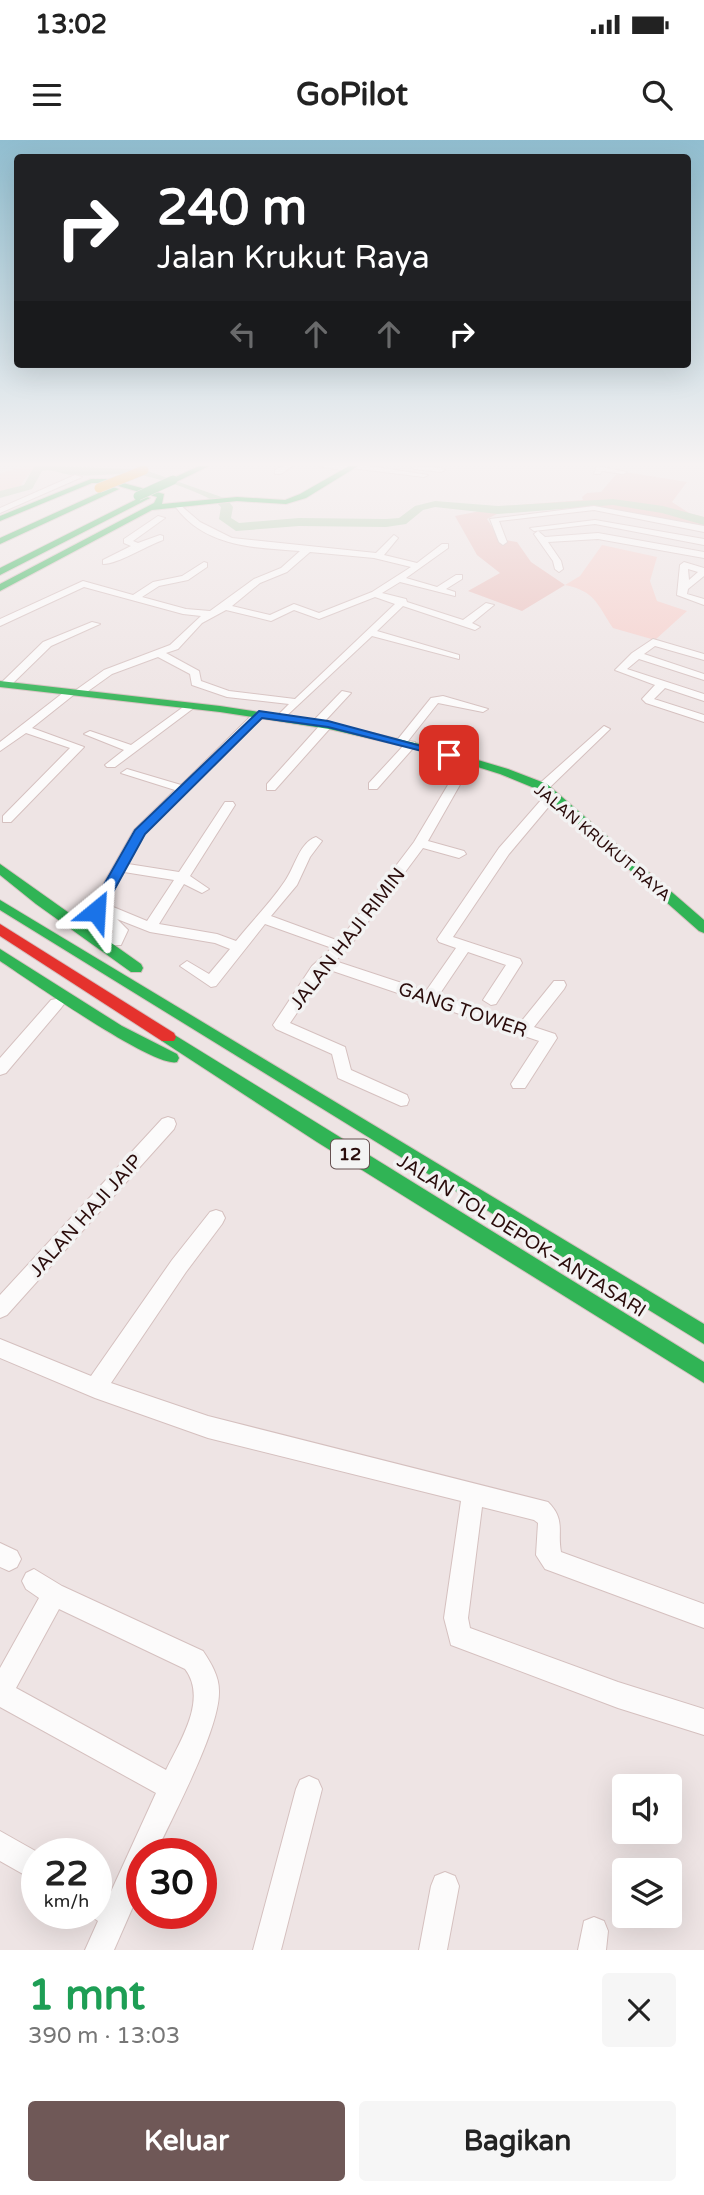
<!DOCTYPE html>
<html lang="id">
<head>
<meta charset="utf-8">
<style>
  body { margin:0; font-family:"Varela Round",sans-serif; background:#f6f6f6; color:#222; height:100vh; display:flex; flex-direction:column; font-size:26px; white-space:nowrap }
  * { box-sizing:border-box; margin:0 }
  p { font-size:23px; color:#767676 }
  .icon { flex:none; width:38px; height:38px; fill:none; stroke:currentColor; stroke-width:2; stroke-linecap:round; stroke-linejoin:round }
  .map { position:relative; height:1810px; overflow:hidden }
  .panel { display:flex; flex-direction:column; background:#fff; flex:1 }
  .panel>* { flex:none }
  .hud { position:absolute; left:14px; top:14px; width:677px; height:214px; border-radius:7px; box-shadow:0 7px 28px #0002; background:#202124; color:#fff; overflow:hidden }
  .buttons { position:absolute; left:612px; top:1634px; display:grid; gap:14px }
  .buttons a { display:grid; place-items:center; width:70px; height:70px; border-radius:7px; background:#fff; box-shadow:0 7px 28px #0002; font-size:35px }
  .speed { position:absolute; left:21px; top:1698px; display:flex; gap:14px; font-size:35px; font-weight:700; text-align:center }
  .speed>* { display:grid; place-content:center; width:91px; height:91px; border-radius:50%; background:#fff; box-shadow:0 7px 28px #0002; line-height:1 }
  .speed small { font-size:18px; font-weight:400 }
  .speed .limit { border:10px solid #d22; background:#fff; color:#111 }
  .pin { position:absolute; display:grid; place-items:center; width:60px; height:60px; color:#fff; margin:-30px; border-radius:14px; box-shadow:0 4px 10px #0006 }
  .me { position:absolute; width:77px; margin:-38px; rotate:27deg; stroke-linejoin:round; filter:drop-shadow(0 0 5px #0008) }
  .turn { display:flex; align-items:center; gap:24px; height:147px; padding:0 28px; font-size:32px }
  .turn .icon { width:91px; height:91px; stroke-width:2.5 }
  .turn b { display:block; font-size:49px; line-height:60px }
  .lanes { display:flex; align-items:center; height:66px; padding:0 28px; background:#0003; justify-content:center; gap:35px; direction:ltr }
  .lanes .off { opacity:.35 }
  .round { display:grid; place-items:center; flex:none; width:74px; height:74px; border-radius:7px; background:#f6f6f6 }
  .headline { display:flex; align-items:center; justify-content:space-between; height:119px; padding:0 28px }
  h1 { font-size:42px; font-weight:700; line-height:52px; color:#1e9e55 }
  .button { display:flex; gap:14px; margin-top:auto; padding:14px 28px }
  .button a { flex:1; height:80px; border-radius:7px; background:#6f5857; color:#fff; font-size:28px; font-weight:700; line-height:80px; text-align:center }
  .button a+a { background:#f6f6f6; color:#222 }
  .status { display:flex; justify-content:space-between; align-items:center; height:49px; padding:0 35px; background:#fff; direction:ltr }
  .status svg { height:19px; fill:currentColor }
  header { display:flex; justify-content:space-between; align-items:center; height:91px; padding:0 28px; background:#fff; font-size:32px; font-weight:700 }
  .map>svg:first-child { display:block }
</style>
</head>
<body>
<div class="status"><b>13:02</b><svg viewBox="0 0 49 12"><path d="M0 12V9h3v3zM5 12V6h3v6zM10 12V3h3v9zM15 12V0h3v12zM26 1h20v11H26zM47 4h2v5h-2z"/></svg></div>
<header><svg class="icon" aria-label="menu" viewBox="0 0 24 24"><path d="M4 6h16M4 12h16M4 18h16"/></svg>GoPilot<svg class="icon" aria-label="search" viewBox="0 0 24 24"><circle cx="10" cy="10" r="6"/><path d="M15 15l6 6"/></svg></header>
<div class="map">
<svg width="704" height="1810" viewBox="0 0 704 1810">
  <rect width="100%" height="100%" fill="#eee4e4"/>
  <path fill="#f6cfcb" d="M27 326H46C33 329 26 334 21 346L0 352V333Z
    M602 405 657 417 650 441 657 461 687 471 655 500 613 488C597 464 595 451 565 445L580 436Z"/>
  <path fill="#ebc1be" d="M619 331 687 342 672 362 689 373 704 377V387L590 366 499 373 487 379 500 399 517 402 531 422 565 445 522 471 468 451 500 433 477 415 455 376 506 366 583 360 582 357 587 353 601 352Z"/>
  <g fill="none" stroke-linecap="round" stroke-linejoin="round">
    <path fill="#afcdad" fill-rule="evenodd" d="M38 326 142 329 227 359 233 367 231 378 239 383 299 378 386 379 399 378 415 366 435 361 498 366 613 359 663 366 704 377V385L662 373 613 365 498 374 435 367 423 370 406 384 386 387 299 386 236 391 219 379 221 367C212 355 156 337 140 335 118 332 96 337 74 335 61 335 55 328 42 331L32 349 0 358V351L24 345 34 327Z"/>
    <defs>
      <path id="street" d="M283 326H292L281 334H275V330Z
        M318 326H369L428 335 424 337 351 328 348 331Z
        M411 326 441 328 445 330 441 332 414 329Z
        M597 326 627 332 623 334 602 331 600 334H594Z
        M75 335 82 337 0 373V368Z
        M179 364 200 382 232 398 376 413 394 395 398 398 384 415 417 423 442 404H448V408L406 438 437 447 456 435H462V439L446 449 455 452V456L400 442 382 453 406 459 407 462 463 480 486 463 494 465 472 483 480 487 475 490 403 466 377 491 459 515V519L372 496 282 580 276 577 289 564 227 557 192 545 190 534 158 517 112 534 84 554 76 553 32 588 84 607 11 682H3V676L70 608 26 593 0 611V602L68 549 76 550 104 530 170 505 201 476 183 474 84 447 0 486V479L83 441 133 455 153 442 182 436 204 422 207 423V427L188 440 159 446 142 457 186 469 210 471 254 439 281 428 300 411C255 408 204 407 175 366ZM310 412 374 418 411 427 372 452 319 473 294 464 270 475 232 466 260 443 287 432ZM375 457 395 464 295 559 229 551 201 541 199 531 166 513 178 509 202 483 226 470 271 481 294 470 319 479Z
        M594 366 704 386V392L594 370 499 381 507 402 503 405 499 402 490 379Z
        M158 376 165 378 133 401 138 403 160 395 163 396V400C146 406 118 424 103 424V420L131 406 124 403V399Z
        M595 380 704 399V405L595 384 534 391 530 388Z
        M538 391 545 397 598 393 704 412V418L598 399 548 402 561 421 563 429 559 432 555 429 553 421 534 394Z
        M684 422 704 428V436L688 449 687 454 704 459V465L677 455 680 425ZM688 429 698 432 689 440Z
        M92 482 100 484 51 506 10 546H2V542L43 502Z
        M653 499 704 514V520L655 506 644 514 704 534V540L639 519 627 529 704 554V561L665 548 654 559 704 575V582L646 563 642 559 655 545 615 530 632 513Z
        M342 551 351 553 325 581 332 582V586L275 650H267V644L321 584H314V580Z
        M443 556 488 569 483 572 438 563 408 601 415 602V606L377 649H369V643L405 604 398 603V599L431 558Z
        M186 565 195 567 115 627H107L105 625 124 610 84 594 90 591 131 605Z
        M255 572 265 574 144 695 128 724 179 732 225 662H233L235 665 190 736 209 749 202 753 184 744 159 784 217 794 236 801C252 781 271 762 285 741 295 727 299 703 316 697L322 701 310 717 297 745 271 776 339 801 414 702 464 618H472L474 620 428 701 464 711 466 714 459 718 423 708 347 810 335 821 426 851 456 808 439 802 437 799 439 796 499 708 548 652H556V658L509 714 453 797 520 819 522 823 496 864 491 865 483 860 506 825 468 812 439 855 520 883 554 841H564L566 845 564 849 534 887 555 894 557 898 525 948H513L511 944 539 901 327 829 290 883 345 907 351 930 407 955 409 960 407 965 401 966 338 938 332 914 276 889 273 885 312 826 332 808 265 784 216 846 211 847 180 826 187 821 209 834 230 809 215 803 150 792 117 779 128 790 121 805H111L109 802 113 791 89 769 134 690 175 650 121 633 127 629 181 645ZM124 732 174 740 147 781 106 764Z
        M604 586 610 589 608 591 547 650H539V644Z
        M56 859 61 860 64 864 61 868 6 933 0 935V918L51 860Z
        M168 977 174 979 176 984 174 989 7 1175 0 1178V1155L162 979Z
        M216 1070 222 1072 225 1078 222 1084 186 1132 111 1243 208 1276 548 1362C566 1380 557 1391 561 1412L704 1464V1488L545 1429 536 1415 538 1383 534 1380 482 1367 468 1478 470 1488 618 1542 704 1569V1595L618 1568 451 1505 444 1478 461 1361 208 1298 95 1258 0 1218V1199L91 1236 172 1120 210 1072Z
        M0 1403 17 1411 21 1419 17 1427 9 1431 0 1427Z
        M34 1429 62 1446 203 1511C211 1523 219 1536 219 1551 220 1589 173 1675 156 1713H142V1746L114 1810H85L98 1781 86 1773H96V1750L109 1756 156 1653 0 1567V1528L39 1458 26 1449 22 1441 26 1433ZM59 1469 185 1529C208 1559 180 1601 166 1630L16 1548Z
        M309 1636 318 1640 322 1649 281 1810H253L296 1649 300 1640Z
        M0 1691 39 1713 37 1742 0 1721Z
        M445 1732 455 1736 459 1746 447 1810H419L431 1746 435 1736Z
        M594 1777 604 1781 608 1791 606 1810H578L584 1781Z"/>
      <path id="fast" d="M199 326H209L176 342 169 340Z
        M349 326H358L306 358 286 364 237 361 152 370 0 451V444L154 363 157 357 108 343H92L0 381V376L91 339H108L164 354 162 364 237 357 285 360 300 354Z
        M112 347 119 349 0 404V398Z
        M143 356 150 358 0 435V428Z
        M0 541 220 566 329 583 441 609 508 629 547 644 704 780V793L699 791 539 650 500 634 433 613 329 589 220 572 0 547Z
        M0 724 141 824 143 828 141 832H131L36 764 0 735Z
        M0 760 704 1184V1204L0 770Z
        M0 809 122 886 177 914 179 918 177 922C155 929 26 838 0 821Z
        M168 891 704 1222V1243L317 1002 162 901 160 897Z"/>
      <path id="jam" d="M0 784 174 893 176 897 174 901H162L0 796Z"/>
    </defs>
    <use href="#street" stroke="#d5c0bf" stroke-width="2"/>
    <use href="#fast" stroke="#d5c0bf" stroke-width="2"/>
    <use href="#jam" stroke="#d5c0bf" stroke-width="2"/>
    <use href="#street" fill="#fcfbfb" fill-rule="evenodd"/>
    <use href="#fast" fill="#30b455" fill-rule="evenodd"/>
    <use href="#jam" fill="#e5322d" fill-rule="evenodd"/>
    <defs>
      <path id="fast-bridge" d="M138 356 173 340"/>
      <path id="slow-bridge" d="M99 348 144 330"/>
    </defs>
    <use href="#fast-bridge" stroke="#cac0c0" stroke-width="10" stroke-linecap="butt"/>
    <use href="#slow-bridge" stroke="#cac0c0" stroke-width="10" stroke-linecap="butt"/>
    <use href="#fast-bridge" stroke="#30b455" stroke-width="9"/>
    <use href="#slow-bridge" stroke="#ff9f0a" stroke-width="9"/>
  </g>
  <linearGradient id="sky" x2="0" y2="1"><stop stop-color="#91bed0"/><stop offset="0.56" stop-color="#f7f3f3"/><stop offset="1" stop-color="#f7f3f3" stop-opacity="0"/></linearGradient>
  <rect width="704" height="579" fill="url(#sky)"/>
  <path fill="#1a73e8" stroke="#114b97" stroke-width="2" d="M259 571 328 581 455 615 449 618 328 587 262 578 145 694 101 774H91L89 771 135 690Z"/>
  <g text-anchor="middle" stroke-width="7" stroke-linejoin="round" paint-order="stroke">
    <g font-size="16" fill="#2a0c0b" stroke="#f3f3f3">
      <text transform="translate(603 702) rotate(40)" y="6">JALAN KRUKUT RAYA</text>
    </g>
    <rect fill="#f3f3f3" stroke="#665151" stroke-width="2" x="331" y="999.5" width="38" height="29" rx="5"/>
    <g font-size="18" font-weight="bold" fill="#2a0c0b">
      <text x="350" y="1020">12</text>
    </g>
    <g font-size="19" fill="#2a0c0b" stroke="#f3f3f3">
      <text transform="translate(347 798) rotate(-52)" y="7">JALAN HAJI RIMIN</text>
      <text transform="translate(463 869) rotate(19)" y="7">GANG TOWER</text>
      <text transform="translate(85 1075) rotate(-48)" y="7">JALAN HAJI JAIP</text>
      <text transform="translate(522 1095) rotate(32)" y="7">JALAN TOL DEPOK–ANTASARI</text>
    </g>
  </g>
</svg>
<div class="buttons">
<a><svg class="icon" aria-label="sound" viewBox="0 0 24 24"><path d="M4 9h4l5-4v14l-5-4H4zM17 9q2 3 0 6"/></svg></a>
<a><svg class="icon" aria-label="layers" viewBox="0 0 24 24"><path d="M12 4l9 5-9 5-9-5zM3 14l9 5 9-5"/></svg></a>
</div>
<div class="speed"><div>22<small>km/h</small></div><div class="limit">30</div></div>
<div class="pin" style="left:449px;top:615px;background:#d93025"><svg class="icon" aria-label="arrive" viewBox="0 0 24 24"><path d="M6 21V4h12l-3 4 3 4H6"/></svg></div>
<svg class="me" style="left:96px;top:771px" viewBox="-20 -20 40 40"><path d="M0-17L14 15 0 8-14 15z" fill="#1a73e8" stroke="#fff" stroke-width="4"/></svg>
<div class="hud">
<div class="turn"><svg class="icon" aria-label="right" viewBox="0 0 24 24"><path d="M7 20v-9h11M14 6l5 5-5 5"/></svg><div><b>240 m</b>Jalan Krukut Raya</div></div>
<div class="lanes"><svg class="icon off" aria-label="left" viewBox="0 0 24 24"><path d="M17 20v-9H6M10 6l-5 5 5 5"/></svg><svg class="icon off" aria-label="ahead" viewBox="0 0 24 24"><path d="M12 20V5M6 11l6-6 6 6"/></svg><svg class="icon off" aria-label="ahead" viewBox="0 0 24 24"><path d="M12 20V5M6 11l6-6 6 6"/></svg><svg class="icon" aria-label="right" viewBox="0 0 24 24"><path d="M7 20v-9h11M14 6l5 5-5 5"/></svg></div>
</div>
</div>
<section class="panel">
<div class="headline"><div><h1>1 mnt</h1><p>390 m · 13:03</p></div><a class="round"><svg class="icon" aria-label="close" viewBox="0 0 24 24"><path d="M6 6l12 12M18 6L6 18"/></svg></a></div>
<div class="button"><a>Keluar</a><a>Bagikan</a></div>
</section>
</body>
</html>
